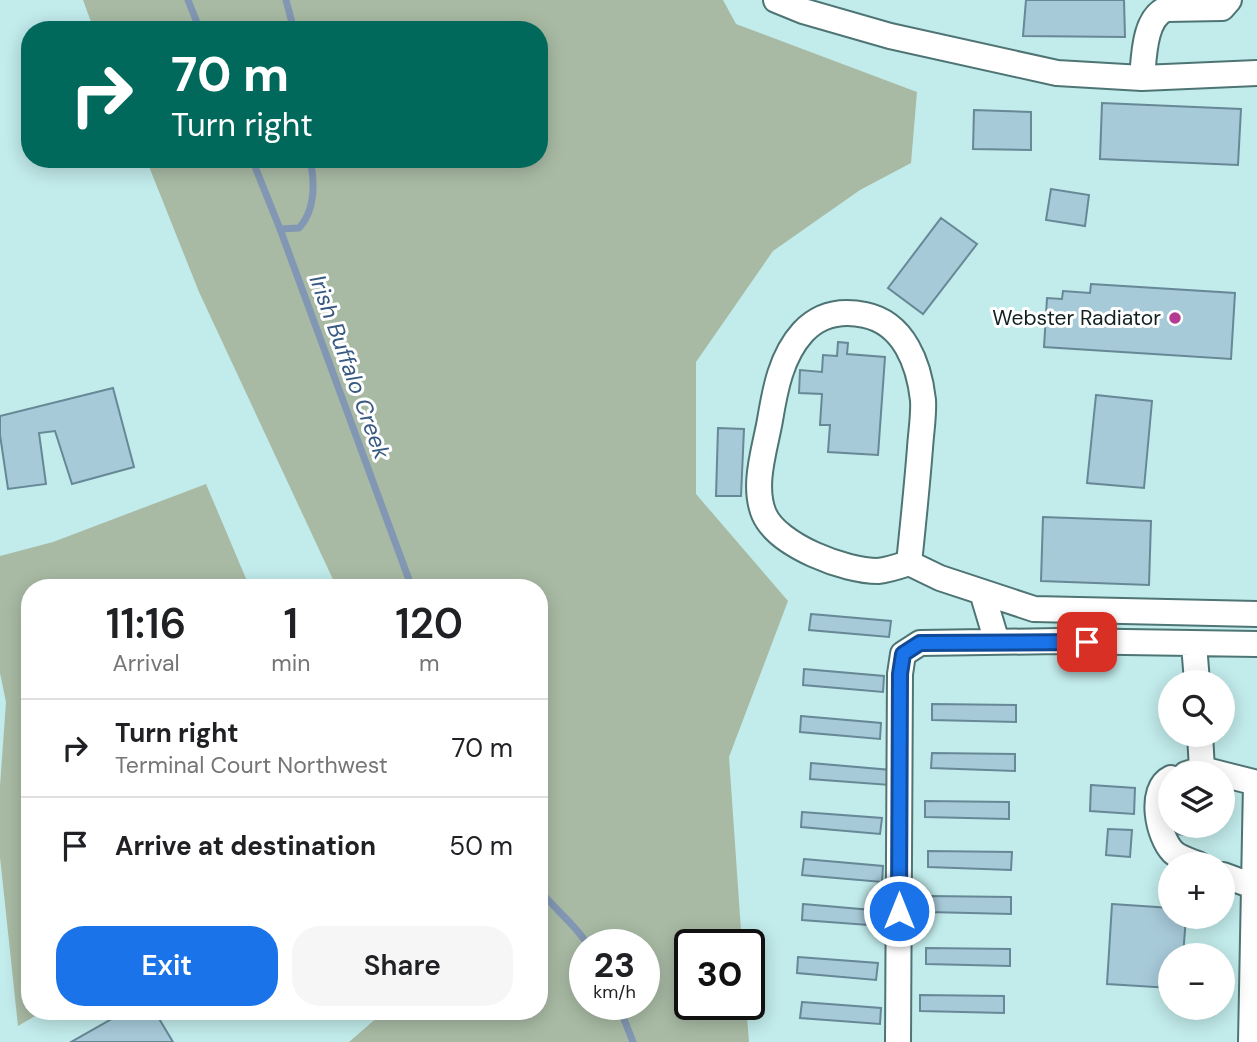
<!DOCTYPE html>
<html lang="en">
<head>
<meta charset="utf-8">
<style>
  body { margin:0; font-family:"DM Sans",sans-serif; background:#f6f6f6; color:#202124; height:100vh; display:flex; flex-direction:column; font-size:26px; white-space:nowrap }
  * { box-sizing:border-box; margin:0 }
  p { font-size:23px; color:#757577 }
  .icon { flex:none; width:38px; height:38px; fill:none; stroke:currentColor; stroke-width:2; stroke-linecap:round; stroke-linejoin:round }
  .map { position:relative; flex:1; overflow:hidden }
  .panel { position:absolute; left:21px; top:579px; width:527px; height:441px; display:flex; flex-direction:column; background:#fff; border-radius:28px; box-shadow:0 4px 18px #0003 }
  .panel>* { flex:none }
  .hud { position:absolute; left:21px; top:21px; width:527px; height:147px; border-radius:28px; box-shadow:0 4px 18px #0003; background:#00695c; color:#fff; overflow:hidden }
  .tools { position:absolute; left:1158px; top:670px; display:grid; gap:14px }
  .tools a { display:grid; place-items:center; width:77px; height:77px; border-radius:50%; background:#fff; box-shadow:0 4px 18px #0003; font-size:35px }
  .speed { position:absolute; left:569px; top:929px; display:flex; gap:14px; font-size:35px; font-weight:700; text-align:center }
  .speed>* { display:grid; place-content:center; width:91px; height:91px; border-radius:50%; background:#fff; box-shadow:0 4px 18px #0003; line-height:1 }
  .speed small { font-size:18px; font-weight:400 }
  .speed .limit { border:4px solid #111; border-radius:10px; background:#fff; color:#111 }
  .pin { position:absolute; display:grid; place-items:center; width:60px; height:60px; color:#fff; margin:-30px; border-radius:14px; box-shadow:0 4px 10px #0006 }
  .me { position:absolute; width:77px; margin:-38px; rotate:0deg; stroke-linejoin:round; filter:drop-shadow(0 0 5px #0008) }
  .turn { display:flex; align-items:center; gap:24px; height:147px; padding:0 35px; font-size:32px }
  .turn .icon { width:91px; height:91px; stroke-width:2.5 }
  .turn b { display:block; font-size:49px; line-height:60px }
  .eta { display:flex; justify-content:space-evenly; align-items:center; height:119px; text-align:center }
  .eta b { font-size:42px; font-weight:600; line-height:49px }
  .action { display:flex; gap:14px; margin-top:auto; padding:14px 35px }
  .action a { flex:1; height:80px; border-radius:28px; background:#1a73e8; color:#fff; font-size:28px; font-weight:600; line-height:80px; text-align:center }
  .action a+a { background:#f6f6f6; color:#202124 }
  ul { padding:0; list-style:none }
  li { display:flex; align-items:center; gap:21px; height:98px; padding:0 35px; border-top:2px solid #e0e0e0 }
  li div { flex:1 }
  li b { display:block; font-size:26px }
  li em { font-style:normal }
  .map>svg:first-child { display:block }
</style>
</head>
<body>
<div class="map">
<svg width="1257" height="1042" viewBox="0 0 1257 1042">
  <rect width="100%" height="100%" fill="#c2ebeb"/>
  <path fill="#a8baa4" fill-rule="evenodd" d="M83 0H723L736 24 917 92 911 163 860 190 773 251 696 362V494L788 601 729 757 742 945H690V1004L746 1005 749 1042H349L379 1016 395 1012H539V588H337L199 292 146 159H539V30H94ZM584 945H644V1004H584Z
    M206 484 250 588H30V1012H42L18 1026 0 857V786L6 702 0 673V556L53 542Z"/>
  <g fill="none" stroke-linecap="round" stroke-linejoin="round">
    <path stroke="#8297b3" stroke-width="7" d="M188 0 200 30
      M286 0 294 30
      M252 159 280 229 412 588
      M280 229 299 228C316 209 315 183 310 159
      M539 889C554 909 575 924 588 945
      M618 1004 633 1042"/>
  </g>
  <path fill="#a7cad9" stroke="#678896" stroke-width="2" d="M1026 0H1124L1125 37 1023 36Z
    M1102 103 1241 109 1238 165 1100 159Z
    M974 110 1031 112V150L973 149Z
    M1051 189 1089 195 1085 226 1046 220Z
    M941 218 977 244 923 314 888 288Z
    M1091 284 1235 293 1231 359 1044 347 1047 298 1062 299 1063 291 1090 293Z
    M838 342 848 343 847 354 885 357 878 455 828 452 830 425H820L822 394 799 393 800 370 822 372 823 355 837 356Z
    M113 388 134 467 72 484 55 431 39 433 46 484 8 489 0 435V416Z
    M1096 395 1152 401 1144 488 1087 483Z
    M718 428 744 429 741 496H716Z
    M1043 517 1151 521 1149 585 1041 581Z
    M811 614 891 621 889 637 809 630Z
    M804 669 884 676 883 692 803 685Z
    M932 704 1016 705V722L932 720Z
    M801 716 881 723 880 739 800 732Z
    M932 753 1015 754V771L931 768Z
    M811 763 891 770 890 785 810 779Z
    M1091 785 1135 788 1134 814 1090 811Z
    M925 801 1009 802V819L925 817Z
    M802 812 882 818 880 834 801 827Z
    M1174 826H1202V836L1174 834Z
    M1108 829 1132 830 1130 857 1106 855Z
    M928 851 1012 852 1011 870 928 867Z
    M804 859 883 866 882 882 802 875Z
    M928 896 1011 897V914L928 912Z
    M803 904 883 911 882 926 802 920Z
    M1112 904 1171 908V917H1186L1183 956H1171V988L1107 984Z
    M926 948 1010 949V966L926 964Z
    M798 957 878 963 876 980 797 973Z
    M920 995 1004 996V1013L920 1011Z
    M802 1002 881 1008 880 1024 800 1018Z
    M124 1012H155L173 1042H71Z"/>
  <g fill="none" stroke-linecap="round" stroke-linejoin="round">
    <defs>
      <path id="minor" d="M776 0 803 11 890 36 1057 73 1142 78 1257 73
        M1142 78C1144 57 1144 18 1166 9L1222 8 1229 0
        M909 563C900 566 888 570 878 571 845 571 778 546 764 514 752 485 765 449 770 420 775 390 781 356 803 332 820 314 841 310 865 315 904 323 919 364 923 400 924 415 921 432 920 448 917 486 913 525 909 563L940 578 1034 609 1257 614
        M982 592 997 642
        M1194 644 1197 682
        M1200 735 1202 769
        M1186 774 1202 769 1257 783
        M1171 778C1148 789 1158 837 1173 852 1179 858 1190 861 1198 864
        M1223 875 1253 886
        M898 1042 900 674 903 654 920 643 1060 641 1257 644
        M1251 1042 1256 783"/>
    </defs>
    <use href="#minor" stroke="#4e7474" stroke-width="28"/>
    <use href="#minor" stroke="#fff" stroke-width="24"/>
  </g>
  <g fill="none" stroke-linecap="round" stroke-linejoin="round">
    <defs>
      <path id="route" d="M899 911 900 674 903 654 920 643 1087 642"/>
    </defs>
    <use href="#route" stroke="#114b97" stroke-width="18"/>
    <use href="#route" stroke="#1a73e8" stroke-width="12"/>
  </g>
  <circle fill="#b33c92" stroke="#fff" stroke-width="2.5" cx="1175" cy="318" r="7"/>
  <g text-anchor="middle" stroke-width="6" stroke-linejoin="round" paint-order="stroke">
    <g font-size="21" fill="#112121" stroke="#fff" text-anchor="end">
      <text x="1161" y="325">Webster Radiator</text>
    </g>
    <g font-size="23" font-style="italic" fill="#385982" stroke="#fff">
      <text transform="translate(350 367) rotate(70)" y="8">Irish Buffalo Creek</text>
    </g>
  </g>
</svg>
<div class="tools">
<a><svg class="icon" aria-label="search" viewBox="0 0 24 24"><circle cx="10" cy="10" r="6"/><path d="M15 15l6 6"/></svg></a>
<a><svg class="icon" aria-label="layers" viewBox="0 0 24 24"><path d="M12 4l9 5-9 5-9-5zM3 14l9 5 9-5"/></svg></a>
<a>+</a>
<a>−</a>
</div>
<div class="speed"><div>23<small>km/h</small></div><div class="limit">30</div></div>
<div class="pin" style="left:1087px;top:642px;background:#d93025"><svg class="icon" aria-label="arrive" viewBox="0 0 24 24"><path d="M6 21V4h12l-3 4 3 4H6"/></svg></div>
<svg class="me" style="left:899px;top:911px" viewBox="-20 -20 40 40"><circle r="17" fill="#1a73e8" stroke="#fff" stroke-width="3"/><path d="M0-11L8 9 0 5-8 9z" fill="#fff"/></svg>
<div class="hud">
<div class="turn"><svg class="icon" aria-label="right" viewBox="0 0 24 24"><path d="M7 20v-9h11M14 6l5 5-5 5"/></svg><div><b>70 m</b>Turn right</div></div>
</div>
<section class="panel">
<div class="eta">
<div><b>11:16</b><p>Arrival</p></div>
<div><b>1</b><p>min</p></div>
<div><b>120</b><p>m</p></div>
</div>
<ul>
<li><svg class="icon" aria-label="right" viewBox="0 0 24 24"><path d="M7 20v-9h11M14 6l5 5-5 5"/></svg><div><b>Turn right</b><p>Terminal Court Northwest</p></div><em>70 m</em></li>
<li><svg class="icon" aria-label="arrive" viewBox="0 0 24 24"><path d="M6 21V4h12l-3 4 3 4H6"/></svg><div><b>Arrive at destination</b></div><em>50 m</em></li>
</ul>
<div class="action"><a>Exit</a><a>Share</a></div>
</section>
</div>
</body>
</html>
